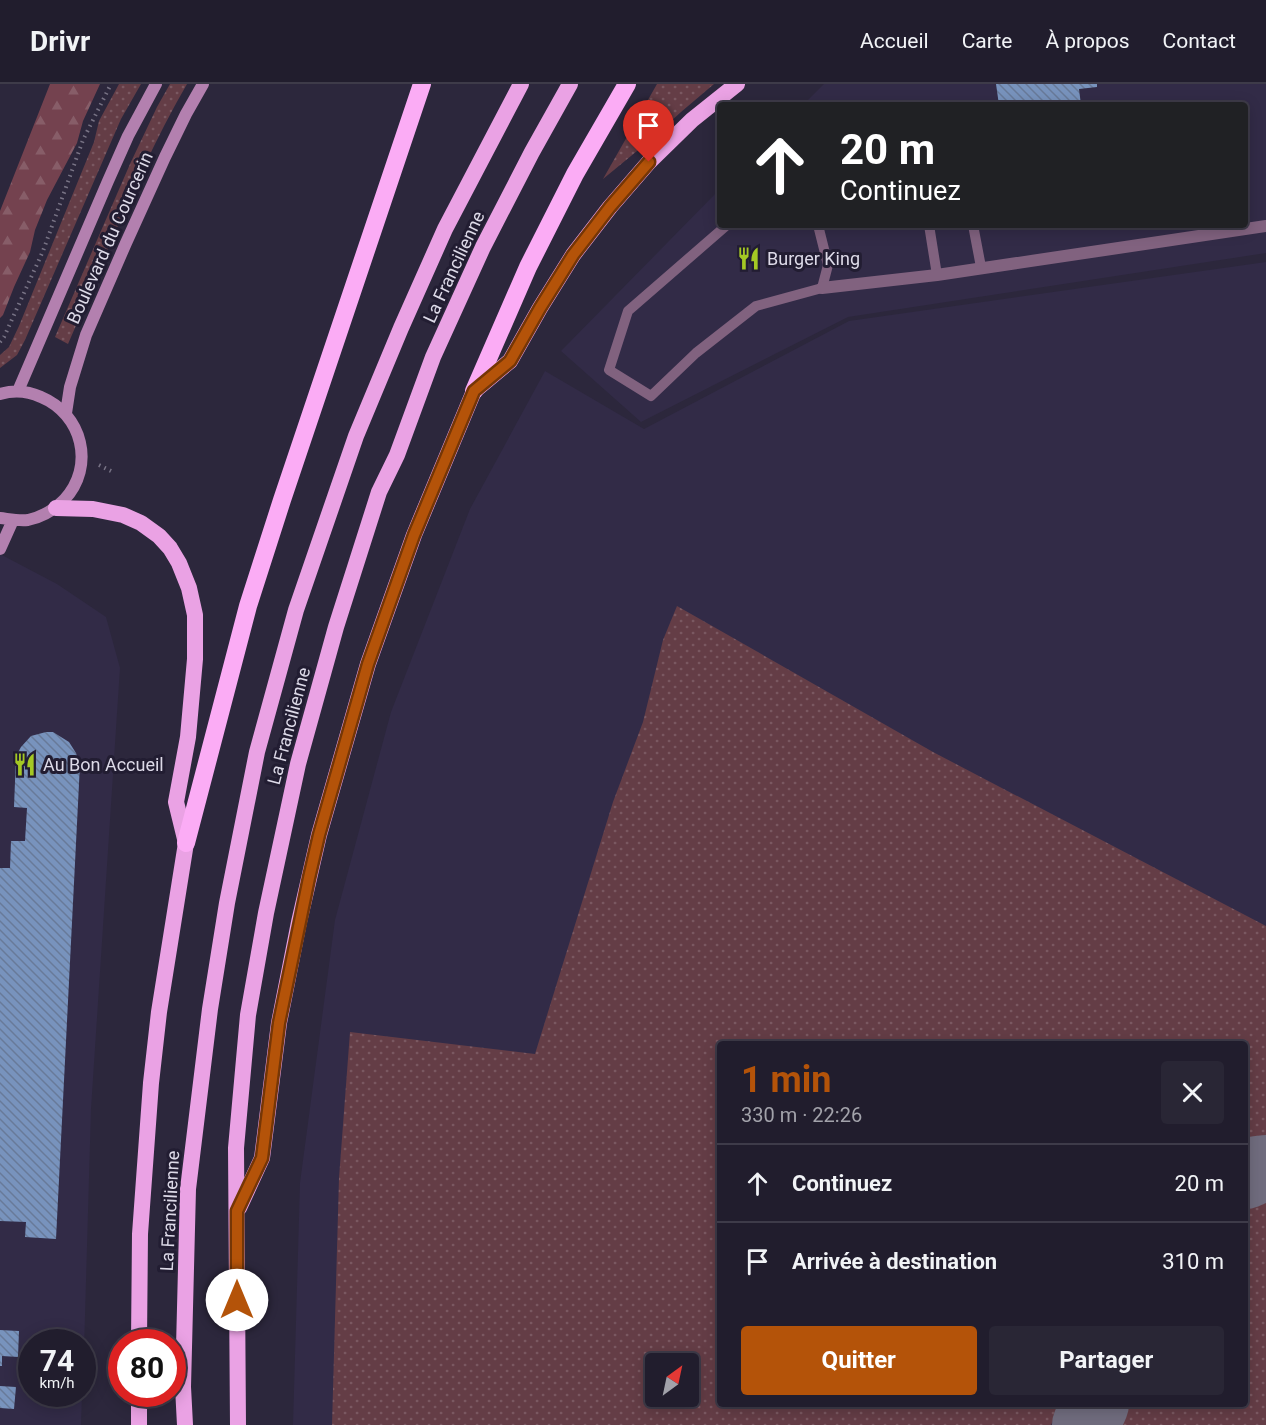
<!DOCTYPE html>
<html lang="fr">
<head>
<meta charset="utf-8">
<style>
  body { margin:0; font-family:Roboto,sans-serif; background:#292635; color:#f1f3f6; height:100vh; display:flex; flex-direction:column; font-size:22px; white-space:nowrap }
  * { box-sizing:border-box; margin:0 }
  p { font-size:20px; color:#a2a2aa }
  .icon { flex:none; width:33px; height:33px; fill:none; stroke:currentColor; stroke-width:2; stroke-linecap:round; stroke-linejoin:round }
  .map { position:relative; flex:1; overflow:hidden }
  .drawer { position:absolute; left:717px; top:957px; width:531px; height:366px; display:flex; flex-direction:column; background:#211d2d; border-radius:6px; box-shadow:0 3px 15px #0003,0 0 0 2px #3e3b49 }
  .drawer>* { flex:none }
  .hud { position:absolute; left:717px; top:18px; width:531px; height:126px; border-radius:6px; box-shadow:0 3px 15px #0003,0 0 0 2px #3e3b49; background:#202124; color:#fff; overflow:hidden }
  .needle { width:39px; rotate:33deg }
  .fabs { position:absolute; left:645px; top:1269px; display:grid; gap:12px }
  .fabs a { display:grid; place-items:center; width:54px; height:54px; border-radius:6px; background:#211d2d; box-shadow:0 3px 15px #0003,0 0 0 2px #3e3b49; font-size:30px }
  .speed { position:absolute; left:18px; top:1245px; display:flex; gap:12px; font-size:30px; font-weight:700; text-align:center }
  .speed>* { display:grid; place-content:center; width:78px; height:78px; border-radius:50%; background:#211d2d; box-shadow:0 3px 15px #0003,0 0 0 2px #3e3b49; line-height:1 }
  .speed small { font-size:15px; font-weight:400 }
  .speed .limit { border:9px solid #d22; background:#fff; color:#111 }
  .pin { position:absolute; display:grid; place-items:center; width:51px; height:51px; color:#fff; margin:-62px -26px; border-radius:50% 50% 50% 0; rotate:-45deg; box-shadow:0 0 6px #0007 }
  .pin .icon { rotate:45deg }
  .me { position:absolute; width:66px; margin:-33px; rotate:0deg; stroke-linejoin:round; filter:drop-shadow(0 0 4px #0008) }
  .turn { display:flex; align-items:center; gap:21px; height:126px; padding:0 24px; font-size:27px }
  .turn .icon { width:78px; height:78px; stroke-width:2.5 }
  .turn b { display:block; font-size:42px; line-height:51px }
  .round { display:grid; place-items:center; flex:none; width:63px; height:63px; border-radius:6px; background:#292635 }
  .summary { display:flex; align-items:center; justify-content:space-between; height:102px; padding:0 24px }
  h1 { font-size:36px; font-weight:700; line-height:45px; color:#b45309 }
  .button { display:flex; gap:12px; margin-top:auto; padding:12px 24px }
  .button a { flex:1; height:69px; border-radius:6px; background:#b45309; color:#fff; font-size:24px; font-weight:700; line-height:69px; text-align:center }
  .button a+a { background:#292635; color:#f1f3f6 }
  ul { padding:0; list-style:none }
  li { display:flex; align-items:center; gap:18px; height:78px; padding:0 24px; border-top:2px solid #3e3b49 }
  li div { flex:1 }
  li b { display:block; font-size:22px }
  li em { font-style:normal }
  header { display:flex; align-items:center; gap:36px; box-sizing:border-box; height:84px; padding:0 30px; background:#211d2d; border-bottom:2px solid #3e3b49 }
  header strong { font-size:28px }
  nav { display:flex; gap:33px; margin-inline-start:auto; font-size:21px }
  .map>svg:first-child { display:block }
</style>
</head>
<body>
<header>
<strong>Drivr</strong>
<nav><a>Accueil</a><a>Carte</a><a>À propos</a><a>Contact</a></nav>
</header>
<div class="map">
<svg width="1266" height="1341" viewBox="0 0 1266 1341">
  <defs>
    <pattern id="grass-dots" width="8" height="8" patternUnits="userSpaceOnUse" patternTransform="scale(1.5)"><rect width="8" height="8" fill="#643d46"/><path d="M2 2h.1M6 6h.1" fill="none" stroke="#7a5861" stroke-width="1.8" stroke-linecap="round"/></pattern>
    <pattern id="forest-firs" width="22" height="20" patternUnits="userSpaceOnUse" patternTransform="scale(1.5)"><rect width="22" height="20" fill="#74424f"/><path d="M5 1l3.5 6h-7zM16 11l3.5 6h-7z" fill="#875d68"/></pattern>
    <pattern id="building-back-hatch" width="6" height="6" patternUnits="userSpaceOnUse" patternTransform="scale(1.5)"><rect width="6" height="6" fill="#7893bd"/><path d="M-1 5l2 2M0 0l6 6M5-1l2 2" fill="none" stroke="#687a99"/></pattern>
  </defs>
  <rect width="100%" height="100%" fill="#2c273c"/>
  <path fill="#322b47" fill-rule="evenodd" d="M824 0H1266V169L848 233 641 338 561 267 720 105V141H1245V21H803Z
    M1266 178V1341H293L300 1099 335 836 391 628 470 425 545 287 644 345 849 237ZM720 960H1245V1320H720ZM656 1280H688V1312H656Z
    M0 470 57 500 106 533 120 584 91 1025 83 1301 82 1258H32V1310H82L81 1341H0Z"/>
  <path fill="url(#grass-dots)" fill-rule="evenodd" d="M119 0H141L121 35 25 256 17 271 0 284V271L9 263 19 242 94 58 99 37Z
    M170 0H187C139 82 106 173 68 260L55 253 130 80 157 23Z
    M657 0H714L681 28 648 58 603 95Z
    M677 522 933 668 1266 842V1058L1258 1056 1245 1060V960H720V1320H1061L1051 1341H332L339 1094 350 948 535 970 613 718 643 638 663 556ZM656 1280H688V1312H656Z
    M1250 1118H1266V1341H1116L1126 1320H1245V1124Z"/>
  <path fill="url(#forest-firs)" d="M50 0H100L83 37 77 59 47 116 35 146 30 168 14 203 3 231 0 234V127Z"/>
  <g fill="none" stroke-linecap="round" stroke-linejoin="round">
    <path stroke="#706c7e" stroke-width="68" d="M1245 1091 1257 1086 1266 1085
      M1086 1341 1095 1320"/>
  </g>
  <path fill="url(#building-back-hatch)" d="M996 0H1097V3L1079 5 1081 21H999Z
    M46 648H53L69 658 76 669 80 680 56 1155 25 1153 26 1138 0 1137V784H10L11 757H25L27 724 14 723 16 672 21 663 31 652Z
    M0 1246 19 1247 18 1273 2 1272V1282H0Z
    M0 1302 16 1303 14 1325 0 1324Z"/>
  <g fill="none" stroke-linecap="round" stroke-linejoin="round">
    <path stroke="#787385" stroke-width="4" stroke-dasharray="1.5 4.5" stroke-linecap="butt" d="M0 258 4 253 43 167 83 56 111 0
      M99 381 111 387"/>
    <path stroke="#81627f" stroke-width="10" d="M727 141 628 227 609 286 651 312 696 269 756 222 822 204 828 181 818 141
      M929 141 937 191
      M973 141 981 183
      M1202 141 1204 151"/>
    <path stroke="#81627f" stroke-width="12" d="M822 204 937 191 1266 142"/>
    <path stroke="#b380af" stroke-width="12" d="M18 307 108 97 128 52 156 0
      M0 310C13 306 28 307 41 313 82 330 96 382 64 416 54 426 42 433 28 436 18 437 9 435 0 434
      M66 329 70 303 86 251 126 159 165 73 186 30 203 0
      M0 465 13 436"/>
    <path stroke="#eaa2e4" stroke-width="16" d="M56 424 93 425 123 431 141 439 159 452 170 464 179 479 189 504 195 531V575L188 653 176 718 186 759 159 928 151 999 140 1150 139 1258
      M239 1124 262 1074 279 939 299 838 319 751 368 580 414 451 474 307 510 277 540 224 573 171 610 123 649 78 692 36 737 0
      M139 1341V1310
      M185 1341 183 1303 188 1105 210 925 227 819 257 668 296 526 356 352 401 244 445 145 521 0
      M238 1341 236 1064 248 931 266 829 298 680 336 543 379 408 397 371 433 273 483 163 532 68 570 0"/>
    <path stroke="#fbacf5" stroke-width="18" d="M474 307 528 183 575 90 627 0
      M186 759 248 522 282 416 422 0"/>
  </g>
  <g fill="none" stroke-linecap="round" stroke-linejoin="round">
    <defs>
      <path id="route" d="M237 1216V1127L262 1074 279 939 309 794 319 751 368 580 414 451 474 307 510 277 540 224 573 171 610 123 649 78"/>
    </defs>
    <use href="#route" stroke="#753606" stroke-width="15"/>
    <use href="#route" stroke="#b45309" stroke-width="10"/>
  </g>
  <defs>
    <symbol id="restaurant-bare" viewBox="-9 -9 18 18"><path d="M-5-6h1v4h1v-4h1v4h1v-4h1v5L-1.5 .5V6h-2V.5L-5-1ZM5-6V6H3V1.5H1.5Q1.5-4 5-6Z" fill="#a4c824" stroke="#221d32" stroke-width="2.5" paint-order="stroke"/></symbol>
  </defs>
  <g fill-rule="evenodd">
    <use href="#restaurant-bare" x="732" y="158" width="33" height="33"/>
    <use href="#restaurant-bare" x="8" y="664" width="33" height="33"/>
  </g>
  <g text-anchor="middle" stroke-width="6" stroke-linejoin="round" paint-order="stroke">
    <g font-size="18" fill="#dddae8" stroke="#221d32">
      <text transform="translate(110 154) rotate(-66)" y="6">Boulevard du Courcerin</text>
      <text transform="translate(454 183) rotate(-65)" y="6">La Francilienne</text>
      <text transform="translate(289 642) rotate(-75)" y="6">La Francilienne</text>
      <text transform="translate(170 1127) rotate(-87)" y="6">La Francilienne</text>
    </g>
    <g font-size="18" fill="#dddae8" stroke="#221d32" text-anchor="start">
      <text x="767" y="181">Burger King</text>
      <text x="43" y="687">Au Bon Accueil</text>
    </g>
  </g>
</svg>
<div class="fabs">
<a><svg class="needle" viewBox="-14 -14 28 28"><path d="M0-13l5 13h-10z" fill="#e53935"/><path d="M0 13l5-13h-10z" fill="#a2a2aa"/></svg></a>
</div>
<div class="speed"><div>74<small>km/h</small></div><div class="limit">80</div></div>
<div class="pin" style="left:649px;top:78px;background:#d93025"><svg class="icon" aria-label="arrive" viewBox="0 0 24 24"><path d="M6 21V4h12l-3 4 3 4H6"/></svg></div>
<svg class="me" style="left:237px;top:1216px" viewBox="-20 -20 40 40"><circle r="19" fill="#fff"/><path d="M0-13L10 11 0 6-10 11z" fill="#b45309"/></svg>
<div class="hud">
<div class="turn"><svg class="icon" aria-label="ahead" viewBox="0 0 24 24"><path d="M12 20V5M6 11l6-6 6 6"/></svg><div><b>20 m</b>Continuez</div></div>
</div>
<section class="drawer">
<div class="summary"><div><h1>1 min</h1><p>330 m · 22:26</p></div><a class="round"><svg class="icon" aria-label="close" viewBox="0 0 24 24"><path d="M6 6l12 12M18 6L6 18"/></svg></a></div>
<ul>
<li><svg class="icon" aria-label="ahead" viewBox="0 0 24 24"><path d="M12 20V5M6 11l6-6 6 6"/></svg><div><b>Continuez</b></div><em>20 m</em></li>
<li><svg class="icon" aria-label="arrive" viewBox="0 0 24 24"><path d="M6 21V4h12l-3 4 3 4H6"/></svg><div><b>Arrivée à destination</b></div><em>310 m</em></li>
</ul>
<div class="button"><a>Quitter</a><a>Partager</a></div>
</section>
</div>
</body>
</html>
